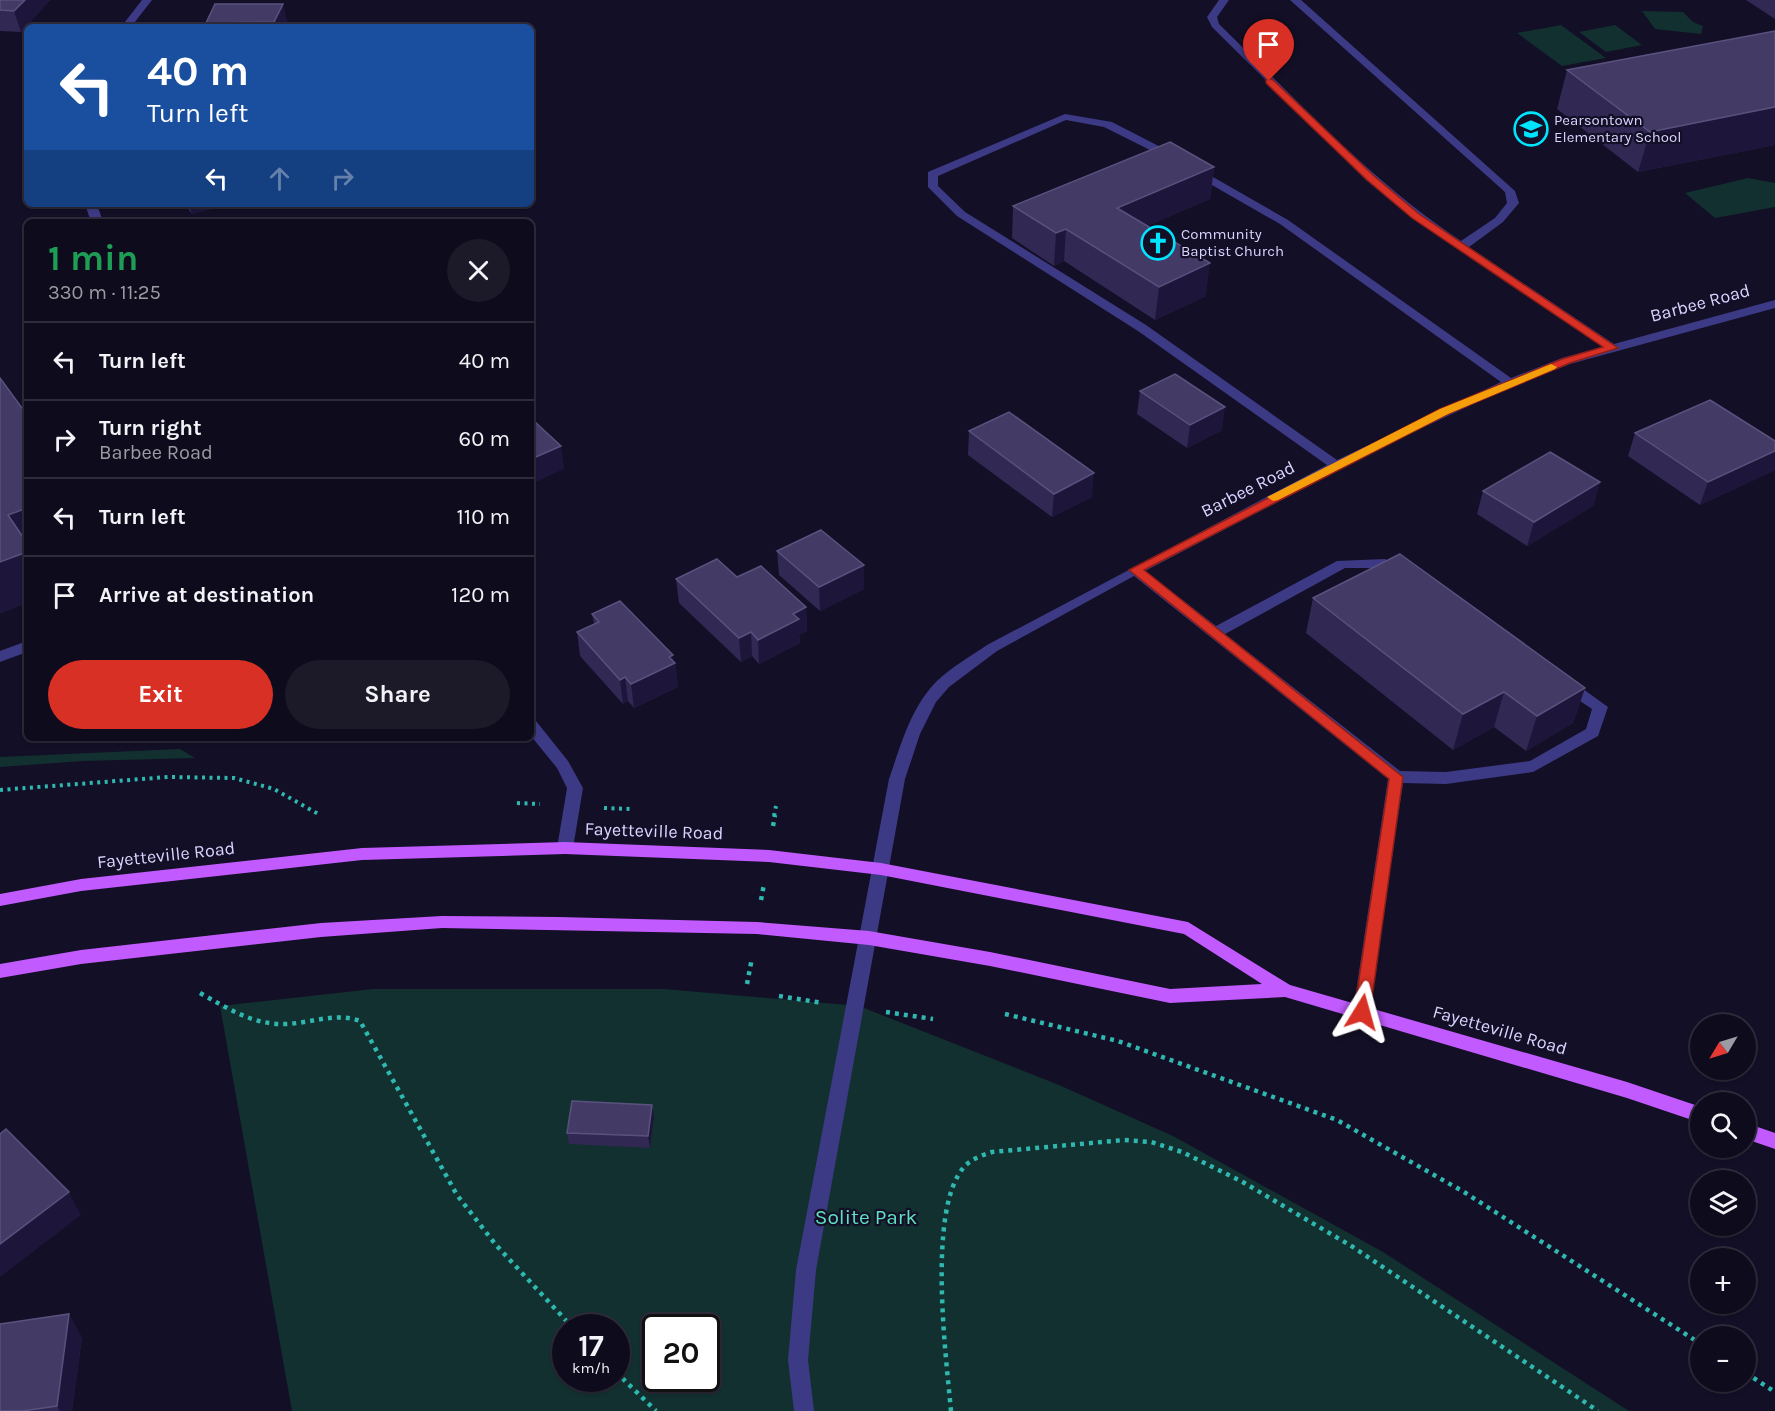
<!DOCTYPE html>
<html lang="en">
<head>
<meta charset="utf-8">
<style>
  body { margin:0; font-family:Karla,sans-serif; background:#1c1929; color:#f1f3f6; height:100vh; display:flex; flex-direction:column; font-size:22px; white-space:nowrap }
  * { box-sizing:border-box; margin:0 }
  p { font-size:20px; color:#9b9ba3 }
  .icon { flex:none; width:33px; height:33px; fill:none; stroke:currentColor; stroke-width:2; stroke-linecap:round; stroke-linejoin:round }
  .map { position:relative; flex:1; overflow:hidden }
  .side { position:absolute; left:24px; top:219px; width:510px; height:522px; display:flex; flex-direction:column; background:#0e0b1c; border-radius:9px; box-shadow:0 2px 4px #0004,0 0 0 2px #2e2b3b }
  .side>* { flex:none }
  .banner { position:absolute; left:24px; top:24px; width:510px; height:183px; border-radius:9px; box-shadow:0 2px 4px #0004,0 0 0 2px #2e2b3b; background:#1a4fa0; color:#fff; overflow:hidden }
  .needle { width:39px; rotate:232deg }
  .buttons { position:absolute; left:1690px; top:1014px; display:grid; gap:12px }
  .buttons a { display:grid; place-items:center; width:66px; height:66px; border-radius:50%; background:#0e0b1c; box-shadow:0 2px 4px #0004,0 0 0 2px #2e2b3b; font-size:30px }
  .speed { position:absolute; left:552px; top:1314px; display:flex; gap:12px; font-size:30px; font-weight:700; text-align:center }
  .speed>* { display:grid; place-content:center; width:78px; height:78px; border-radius:50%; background:#0e0b1c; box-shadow:0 2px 4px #0004,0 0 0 2px #2e2b3b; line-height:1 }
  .speed small { font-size:15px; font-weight:400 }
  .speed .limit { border:3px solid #111; border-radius:9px; background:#fff; color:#111 }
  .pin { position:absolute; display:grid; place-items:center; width:51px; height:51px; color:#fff; margin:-62px -26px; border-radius:50% 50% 50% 0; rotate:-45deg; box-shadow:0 0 6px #0007 }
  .pin .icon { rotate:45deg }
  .me { position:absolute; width:66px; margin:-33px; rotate:8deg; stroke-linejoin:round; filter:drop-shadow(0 0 4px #0008) }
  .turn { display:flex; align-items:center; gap:21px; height:126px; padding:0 24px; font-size:27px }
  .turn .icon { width:78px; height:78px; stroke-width:2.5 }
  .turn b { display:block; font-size:42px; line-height:51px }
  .lanes { display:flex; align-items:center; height:57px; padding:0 24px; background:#0003; justify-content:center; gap:30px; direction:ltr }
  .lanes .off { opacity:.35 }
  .round { display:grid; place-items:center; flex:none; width:63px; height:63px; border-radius:32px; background:#1c1929 }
  .overview { display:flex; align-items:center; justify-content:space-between; height:102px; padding:0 24px }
  h1 { font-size:36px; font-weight:700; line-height:45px; color:#1e9e55 }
  .button { display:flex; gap:12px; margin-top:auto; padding:12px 24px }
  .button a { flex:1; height:69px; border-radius:36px; background:#d93025; color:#fff; font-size:24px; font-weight:700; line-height:69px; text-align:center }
  .button a+a { background:#1c1929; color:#f1f3f6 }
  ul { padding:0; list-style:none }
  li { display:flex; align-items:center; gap:18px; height:78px; padding:0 24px; border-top:2px solid #2e2b3b }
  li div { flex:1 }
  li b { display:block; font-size:22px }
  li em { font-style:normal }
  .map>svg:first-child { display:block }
</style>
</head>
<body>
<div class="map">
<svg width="1775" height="1411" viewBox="0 0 1775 1411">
  <rect width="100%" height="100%" fill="#130f26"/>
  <path fill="#12302f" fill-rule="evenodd" d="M1642 11 1683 12 1693 22 1703 26 1701 34 1655 29Z
    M1561 25 1606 58 1562 66 1517 33Z
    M1615 25 1642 45 1606 52 1579 32Z
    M1748 178 1775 183V207L1715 218 1685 193Z
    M180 749 195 758 83 761 0 767V757Z
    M373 989H664L859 1006 1059 1085 1173 1136 1383 1252 1629 1411H292L220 1006ZM566 1328H616V1378H566ZM656 1328H706V1378H656Z"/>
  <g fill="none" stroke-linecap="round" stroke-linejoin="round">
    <path stroke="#2fb8b0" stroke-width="4" stroke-dasharray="3 4.5" stroke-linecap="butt" d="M0 790 168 777 234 778 274 789 320 815
      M517 803 540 804
      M604 808 630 809
      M774 816 776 806"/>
    <path stroke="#2fb8b0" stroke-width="4.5" stroke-dasharray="4 5" stroke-linecap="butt" d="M773 826 775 815
      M761 900 764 884
      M747 984 752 958
      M200 993C229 1009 253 1025 286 1024 311 1023 336 1012 360 1021L457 1195 496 1245 573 1328
      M779 996 823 1003
      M886 1012 933 1019
      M1005 1014 1118 1041 1337 1120 1464 1192 1701 1344
      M616 1372 656 1411
      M1746 1373 1775 1392
      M951 1411C946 1356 927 1209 964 1167 971 1159 982 1155 992 1152L1124 1140 1151 1142 1182 1152 1241 1181 1353 1247 1598 1411"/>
    <path fill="#3d3a85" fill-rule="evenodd" d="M142 0H152L131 27H121Z
      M1219 0H1229L1217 17 1219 24C1297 100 1371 181 1461 241L1495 218 1507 203 1505 192 1290 0H1301L1515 191 1519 203 1503 222 1469 247 1614 344 1775 300V308L1570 364 1501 391 1388 444 1145 571 1216 626 1337 561 1385 559 1405 570 1407 573 1405 576 1400 578 1382 568H1345L1225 634 1400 771 1446 772 1530 761 1586 729 1592 709 1562 689 1560 685 1562 681H1572L1608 707 1598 736 1533 772 1446 784 1403 783 1368 1017 1362 1019 1356 1017 1353 1012 1388 779 1134 576 997 651 949 687 936 702 920 734 905 779 816 1270 808 1360 814 1411H794L788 1360 796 1270 889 779C901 745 911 706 938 680 952 667 971 656 987 645L1327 465 1138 331 957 216 928 187V172L1065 114 1112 122 1176 155V159H1168L1104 127 1066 120 938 176V186L965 212 1146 325 1337 460 1501 382 1280 224 1191 173V169H1199L1288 220 1511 378 1562 358 1603 347 1412 218 1366 180 1212 27 1207 17Z
      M85 204H97L103 222H91Z
      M27 641V652L0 662V651Z
      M531 720 536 721 568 761 583 788 573 848 571 852H559L557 848 567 788 557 768 531 736Z"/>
    <path fill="#c25bff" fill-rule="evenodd" d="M565 842 769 850 881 863 1188 922 1290 985 1627 1082 1701 1107V1123L1627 1098 1285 997 1170 1003 990 966 869 945 757 934 442 928 321 937 81 964 0 978V964L81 950 321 923 442 916 558 917 757 922 869 931 990 952 1170 989 1262 984 1184 934 881 875 769 862 565 854 362 860 81 891 0 906V894L81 879 362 848Z
      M1746 1123 1775 1133V1149L1746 1139Z"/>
  </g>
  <path fill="#312854" d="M0 0H50L21 32 0 31Z
    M1746 0H1775V19Z
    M215 4 288 24 286 27H207L206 23Z
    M1775 31V145L1638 172 1557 109 1567 70Z
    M1214 167 1210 199 1147 226 1206 296 1155 320 1064 261 1054 266 1012 238 1013 206Z
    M184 204H229L192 214Z
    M1140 391 1222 430 1187 448 1137 414Z
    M969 431 1092 497 1052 517 968 455Z
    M1635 433 1775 470 1700 505 1628 456Z
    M1600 482 1593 506 1527 546 1477 514 1483 491Z
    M777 551 864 589 820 611 779 575Z
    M737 577 806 607 807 631 799 635 800 643 759 664 752 656 741 662 679 603 676 579Z
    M1313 598 1585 688 1573 723 1526 751 1494 727 1453 750 1306 633Z
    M592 614 674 661 675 663 678 687 634 708 628 701 623 704 580 656 577 632 594 624Z
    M652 1105 654 1117 650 1148 569 1144 567 1133Z
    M82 1337 72 1411H0Z"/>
  <path fill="#1d163a" d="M25 0H50L21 32 14 11Z
    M283 4 288 24 286 27H275L274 22Z
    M1775 107V145L1638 172 1650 132Z
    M1214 167 1210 199 1114 240 1117 208Z
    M189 204H229L192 214Z
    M1066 229 1064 261 1054 266 1056 233Z
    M1210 263 1206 296 1155 320 1159 287Z
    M1225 407 1222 430 1187 448 1190 425Z
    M561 446 564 469 531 484V459Z
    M1775 451V470L1700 505 1708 482Z
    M1094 473 1092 497 1052 517 1054 494Z
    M1600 482 1593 506 1527 546 1534 522Z
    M27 508V603L0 614V562L8 515Z
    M864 565V589L820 611 819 587Z
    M806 607 807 631 799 635 800 643 759 664 758 640 793 614Z
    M751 632 752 656 741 662 739 638Z
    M673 655 674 664 675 663 678 687 634 708 631 684Z
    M625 677 628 701 623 704 620 680Z
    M1585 688 1573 723 1526 751 1537 716Z
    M1504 692 1494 727 1453 750 1463 714Z
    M652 1105 654 1117 650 1148 648 1136Z
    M69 1192 81 1215 0 1277V1244Z
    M69 1314 82 1337 72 1411H60L57 1406Z"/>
  <path fill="#433a66" stroke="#5a527e" stroke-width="1.5" d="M0 0H25L14 11 0 10Z
    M215 4H283L274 22 206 23Z
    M1775 31V107L1650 132 1567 70Z
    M1170 142 1214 167 1117 208 1210 263 1159 287 1066 229 1056 233 1013 206Z
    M1175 374 1225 407 1190 425 1140 391Z
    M0 378 27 415V508L8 515 27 543V552L0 562Z
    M1710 400 1775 441V451L1708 482 1635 433Z
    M1009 412 1094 473 1054 494 969 431Z
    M535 422 561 446 531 459V423Z
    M1550 452 1600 482 1534 522 1483 491Z
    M821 530 864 565 819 587 777 551Z
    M1400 554 1585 688 1537 716 1504 692 1463 714 1313 598Z
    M717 559 737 577 761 566 806 607 793 614 799 619 758 640 751 632 739 638 676 579Z
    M620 601 673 655 669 657 675 663 631 684 625 677 620 680 577 632 599 622 592 614Z
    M572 1101 652 1105 648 1136 567 1133Z
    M6 1129 69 1192 0 1244V1134Z
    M69 1314 57 1406 22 1411H0V1324Z"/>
  <path fill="#d93025" stroke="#8d1f18" stroke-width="1.5" d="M1266 79H1272L1374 176 1419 214 1618 348 1570 363 1448 414 1144 570 1403 777 1370 1012 1362 1019 1354 1012 1389 779 1129 570 1440 409 1562 359 1603 347 1412 218 1367 180 1266 83Z"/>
  <path fill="#f59e0b" d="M1551 364 1557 367 1555 369 1448 414 1278 500 1273 501 1267 497 1440 409Z"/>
  <defs>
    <symbol id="school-ring" viewBox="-11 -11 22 22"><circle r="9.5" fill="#130f26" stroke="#00e5ff" stroke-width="1.5"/><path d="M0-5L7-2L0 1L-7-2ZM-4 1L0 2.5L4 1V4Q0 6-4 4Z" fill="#00e5ff"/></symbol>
    <symbol id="church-ring" viewBox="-11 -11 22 22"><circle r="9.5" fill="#130f26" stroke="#00e5ff" stroke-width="1.5"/><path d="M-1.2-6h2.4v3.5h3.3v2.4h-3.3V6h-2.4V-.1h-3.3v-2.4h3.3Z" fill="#00e5ff"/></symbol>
  </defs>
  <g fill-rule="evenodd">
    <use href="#school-ring" x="1512" y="110" width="38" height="38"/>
    <use href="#church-ring" x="1139" y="224" width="38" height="38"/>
  </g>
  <g text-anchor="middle" stroke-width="4.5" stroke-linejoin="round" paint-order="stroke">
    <g font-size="15" fill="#d9d4ff" stroke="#130f26" text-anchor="start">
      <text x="1554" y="125">Pearsontown<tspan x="1554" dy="17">Elementary School</tspan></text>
      <text x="1181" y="239">Community<tspan x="1181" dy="17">Baptist Church</tspan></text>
    </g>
    <g font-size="18" fill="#d9d4ff" stroke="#130f26">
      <text transform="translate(1700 303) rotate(-15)" y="6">Barbee Road</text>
      <text transform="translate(1248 489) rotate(-27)" y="6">Barbee Road</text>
      <text transform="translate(654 831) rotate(2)" y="6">Fayetteville Road</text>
      <text transform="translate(166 855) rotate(-6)" y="6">Fayetteville Road</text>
      <text transform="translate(1500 1030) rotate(16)" y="6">Fayetteville Road</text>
    </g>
    <g font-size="21" fill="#5fe0c0" stroke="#130f26">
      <text x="866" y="1224">Solite Park</text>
    </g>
  </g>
</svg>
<div class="buttons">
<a><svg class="needle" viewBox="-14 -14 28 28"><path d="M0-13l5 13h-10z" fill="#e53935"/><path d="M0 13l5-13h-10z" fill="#9b9ba3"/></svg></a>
<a><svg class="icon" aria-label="search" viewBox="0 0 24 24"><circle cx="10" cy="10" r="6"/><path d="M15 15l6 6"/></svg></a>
<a><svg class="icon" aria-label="layers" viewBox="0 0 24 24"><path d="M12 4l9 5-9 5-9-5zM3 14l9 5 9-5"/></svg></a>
<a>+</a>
<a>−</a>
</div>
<div class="speed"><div>17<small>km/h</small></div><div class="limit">20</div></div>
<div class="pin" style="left:1269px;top:81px;background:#d93025"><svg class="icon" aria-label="arrive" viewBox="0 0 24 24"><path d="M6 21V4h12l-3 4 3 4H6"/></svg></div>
<svg class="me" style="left:1362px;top:1012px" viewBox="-20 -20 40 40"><path d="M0-17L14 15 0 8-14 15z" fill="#d93025" stroke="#fff" stroke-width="4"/></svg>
<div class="banner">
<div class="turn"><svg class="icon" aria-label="left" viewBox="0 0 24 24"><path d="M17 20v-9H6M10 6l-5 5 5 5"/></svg><div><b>40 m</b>Turn left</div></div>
<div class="lanes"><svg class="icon" aria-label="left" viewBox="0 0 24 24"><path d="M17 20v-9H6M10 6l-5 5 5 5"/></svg><svg class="icon off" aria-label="ahead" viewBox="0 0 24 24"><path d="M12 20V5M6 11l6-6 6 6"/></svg><svg class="icon off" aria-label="right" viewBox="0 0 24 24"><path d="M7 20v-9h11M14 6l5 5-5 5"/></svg></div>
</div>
<section class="side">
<div class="overview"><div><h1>1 min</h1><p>330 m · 11:25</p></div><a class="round"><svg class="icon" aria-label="close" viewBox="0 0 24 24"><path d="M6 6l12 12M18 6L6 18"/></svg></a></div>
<ul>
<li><svg class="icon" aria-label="left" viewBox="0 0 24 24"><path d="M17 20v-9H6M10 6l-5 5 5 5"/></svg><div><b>Turn left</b></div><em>40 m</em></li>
<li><svg class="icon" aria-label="right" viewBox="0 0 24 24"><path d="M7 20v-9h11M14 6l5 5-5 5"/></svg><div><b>Turn right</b><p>Barbee Road</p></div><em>60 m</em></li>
<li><svg class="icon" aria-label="left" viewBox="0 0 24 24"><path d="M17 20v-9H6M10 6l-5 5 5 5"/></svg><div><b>Turn left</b></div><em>110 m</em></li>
<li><svg class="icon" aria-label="arrive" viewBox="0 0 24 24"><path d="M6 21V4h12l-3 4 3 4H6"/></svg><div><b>Arrive at destination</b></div><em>120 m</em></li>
</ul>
<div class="button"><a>Exit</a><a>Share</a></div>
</section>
</div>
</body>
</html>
